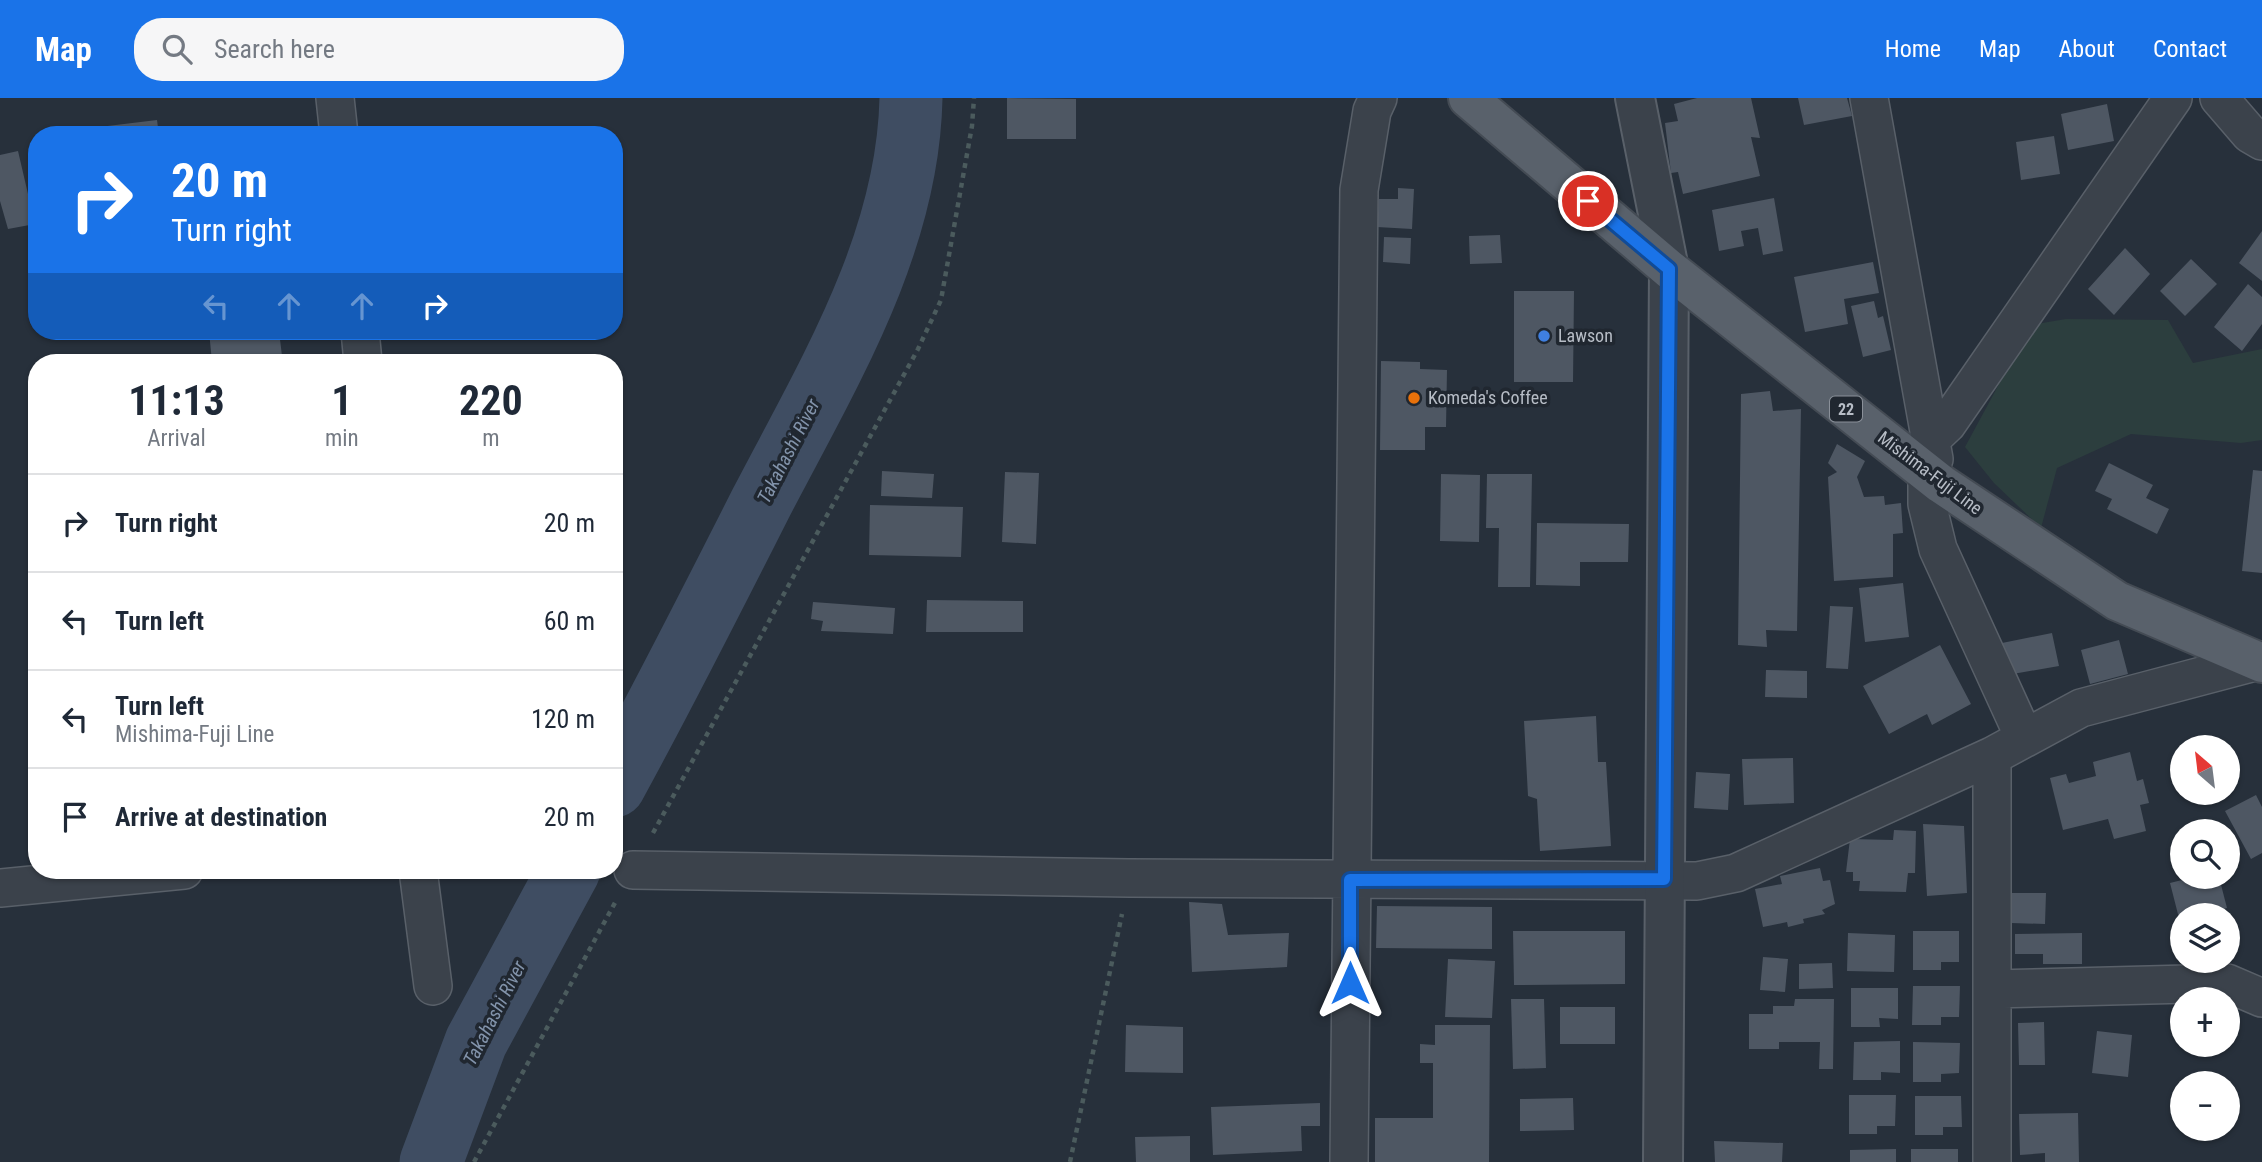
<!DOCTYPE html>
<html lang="en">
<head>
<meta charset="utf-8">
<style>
  body { margin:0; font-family:"Roboto Condensed",sans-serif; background:#f6f6f7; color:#1f2937; height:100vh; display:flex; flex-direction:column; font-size:26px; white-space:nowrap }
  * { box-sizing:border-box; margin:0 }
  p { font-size:23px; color:#747a83 }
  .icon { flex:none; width:38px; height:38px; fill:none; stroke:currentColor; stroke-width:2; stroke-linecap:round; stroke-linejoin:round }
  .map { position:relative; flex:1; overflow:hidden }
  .sheet { position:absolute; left:28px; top:256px; width:595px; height:525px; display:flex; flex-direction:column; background:#fff; border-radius:28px; box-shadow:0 2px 5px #0004 }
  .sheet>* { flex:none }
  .banner { position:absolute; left:28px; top:28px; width:595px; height:214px; border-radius:28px; box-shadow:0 2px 5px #0004; background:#1a73e8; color:#fff; overflow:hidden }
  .needle { width:46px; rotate:332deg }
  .buttons { position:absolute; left:2170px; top:637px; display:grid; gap:14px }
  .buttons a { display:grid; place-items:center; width:70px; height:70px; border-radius:50%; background:#fff; box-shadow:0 2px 5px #0004; font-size:35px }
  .pin { position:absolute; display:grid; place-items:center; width:60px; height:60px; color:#fff; margin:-30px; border:4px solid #fff; border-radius:50%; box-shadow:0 2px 7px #0007 }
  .me { position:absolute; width:77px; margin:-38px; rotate:0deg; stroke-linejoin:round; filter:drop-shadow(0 0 5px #0008) }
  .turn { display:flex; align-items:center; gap:24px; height:147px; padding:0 28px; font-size:32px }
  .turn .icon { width:91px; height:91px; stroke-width:2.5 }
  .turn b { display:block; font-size:49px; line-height:60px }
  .lanes { display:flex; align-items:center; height:66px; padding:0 28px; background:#0003; justify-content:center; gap:35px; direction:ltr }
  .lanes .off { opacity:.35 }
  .eta { display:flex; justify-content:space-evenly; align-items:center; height:119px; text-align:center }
  .eta b { font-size:42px; font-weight:700; line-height:49px }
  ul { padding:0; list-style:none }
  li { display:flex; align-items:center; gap:21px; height:98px; padding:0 28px; border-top:2px solid #e0e1e3 }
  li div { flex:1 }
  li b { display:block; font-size:26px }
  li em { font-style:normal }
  header { display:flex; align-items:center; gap:42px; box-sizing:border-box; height:98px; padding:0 35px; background:#1a73e8; color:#fff }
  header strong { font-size:33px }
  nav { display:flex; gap:38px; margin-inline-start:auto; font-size:24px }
  .search { width:490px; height:63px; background:#f6f6f7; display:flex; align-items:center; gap:18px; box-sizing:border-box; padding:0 24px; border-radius:28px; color:#747a83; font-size:26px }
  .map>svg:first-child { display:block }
</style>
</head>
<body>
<header>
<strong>Map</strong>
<div class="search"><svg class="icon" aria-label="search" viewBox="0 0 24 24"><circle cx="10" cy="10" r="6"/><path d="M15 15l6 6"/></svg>Search here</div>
<nav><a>Home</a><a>Map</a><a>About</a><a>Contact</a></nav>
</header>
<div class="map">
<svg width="2262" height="1064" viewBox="0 0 2262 1064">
  <rect width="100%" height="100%" fill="#27303b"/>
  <path fill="#2c3e3e" d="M2066 221 2168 222 2193 265 2262 251V342L2241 345 2131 336 2057 370 2041 430 1994 385 1965 349 2031 227Z"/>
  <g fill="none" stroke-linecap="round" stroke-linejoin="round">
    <path stroke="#3f4d62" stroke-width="63" d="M614 688C665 595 713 500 761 405 827 278 908 147 911 0
      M431 1064 476 944 569 772"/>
  </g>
  <path fill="#4e5763" d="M1007 0 1076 1V41H1007Z
    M1697 0H1751L1760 40 1751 39 1760 78 1683 96 1678 74 1671 75 1665 25 1678 23 1674 6Z
    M1798 0H1847L1852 18 1804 27Z
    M2107 6 2114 43 2068 52 2061 16Z
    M157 22 159 37H58V34Z
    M2054 38 2060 76 2021 82 2016 44Z
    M18 53 35 126 8 131 0 103V57Z
    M1398 90 1414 91 1412 131 1377 129 1379 101H1398Z
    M1774 100 1783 153 1763 157 1758 130 1741 133 1744 148 1719 153 1712 112Z
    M2262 133V183L2239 165Z
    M1500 137 1502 165 1470 166 1469 138Z
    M1384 139 1411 140 1410 166 1383 164Z
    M2125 150 2150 176 2114 217 2088 191Z
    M2191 161 2217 186 2185 218 2160 193Z
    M1873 164 1879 195 1844 201 1848 226 1805 234 1794 179Z
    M2248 186 2262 199V226L2242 253 2214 229Z
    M1514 193H1574L1573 284H1514Z
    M1874 203 1878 220 1883 218 1891 252 1863 259 1851 208Z
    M209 233H279L282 258 260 261V264H212Z
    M1381 263 1420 264V271L1447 272 1446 329H1425V352H1380Z
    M1770 293 1773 313 1801 311 1797 533 1766 532 1767 549 1738 547 1741 296Z
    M1837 346 1865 363 1857 379 1864 399 1884 398 1885 407 1901 405 1903 435 1893 436V479L1834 483 1828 379 1837 374 1828 365Z
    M2109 365 2153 387 2146 400 2169 411 2157 436 2107 411 2112 401 2095 393Z
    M2253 372 2262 373V475L2242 473Z
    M882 373 934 376 932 400 881 398Z
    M1005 374 1039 375 1036 446 1002 444Z
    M1441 376 1480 377 1479 444 1440 443Z
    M1487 376H1532L1530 489H1498L1499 430H1486Z
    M870 407 963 409 961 459 869 457Z
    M1537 425 1629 426 1628 464H1580V488L1536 487Z
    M1903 485 1909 539 1865 544 1859 490Z
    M927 502 1023 503V534H926Z
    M813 504 895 510 893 536 821 533 823 523 811 521Z
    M1830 508 1853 509 1848 571 1826 570Z
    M2052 535 2059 568 2007 577 2002 545Z
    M2119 542 2128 576 2090 586 2081 552Z
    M1940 547 1971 606 1932 627 1927 616 1889 636 1863 588Z
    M1766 572 1807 573V600L1765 599Z
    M1596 618 1598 664H1606L1611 748 1540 753 1537 701 1528 698 1524 623Z
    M2130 654 2137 683 2143 681 2149 705 2140 707 2146 733 2114 741 2108 721 2063 732 2050 680 2066 676 2069 685 2096 678 2093 664Z
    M1793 660 1794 705 1744 707 1742 661Z
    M1696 674 1730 676 1728 712 1694 710Z
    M2256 697 2262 709V755L2251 761 2225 713Z
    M1923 726 1964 728 1967 795 1927 798Z
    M1894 732 1916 733 1915 775H1908L1906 794 1859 793 1860 783H1853V774H1846L1850 741 1893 742Z
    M1820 770 1823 783 1830 782 1835 806 1822 812 1825 816 1803 821 1804 825 1788 829 1787 824 1763 829 1755 791 1782 786 1780 778Z
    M2194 779H2219L2227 810 2203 817H2182L2181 828 2170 785Z
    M2011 795H2046L2045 826 2011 825Z
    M1189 804 1222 806 1228 837 1289 835 1287 869 1192 874Z
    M1377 808 1492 809V851L1376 850Z
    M1513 833H1625V886L1514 887Z
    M1913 833H1959V864H1941V872H1913Z
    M1848 835 1895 837 1894 874 1847 873Z
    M2082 835V866H2043V856H2015V836Z
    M1763 859 1788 861 1785 894 1760 892Z
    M1448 861 1495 863 1492 920 1445 919Z
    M1832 865 1833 890 1799 891V866Z
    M1913 888H1960L1959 919H1941V927H1912Z
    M1851 890H1898V921L1879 920 1880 929H1851Z
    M1511 901H1544L1546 970 1513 971Z
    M1795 901H1834L1833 971H1819L1820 944H1779V951H1749V916H1773V908H1794Z
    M1560 909H1615V946H1560Z
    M2044 924 2045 967H2019L2018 925Z
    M1126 927 1183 929V975L1125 974Z
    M1435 927H1490L1489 1064H1375V1020H1433V965H1420V946L1435 947Z
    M2097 933 2132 937 2128 979 2092 975Z
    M1900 943V975L1881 974V982H1853L1854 944Z
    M1913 944 1960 945 1959 975 1941 976V984H1913Z
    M1849 997H1896L1895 1028H1877V1036H1849Z
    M1915 998H1961L1962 1029H1943V1037H1915Z
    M1573 1000 1574 1032 1520 1033V1001Z
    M1320 1005V1028H1301L1302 1053 1213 1057 1211 1009Z
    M2078 1015 2079 1064H2045V1055L2020 1057 2019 1016Z
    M1190 1038V1064H1136L1135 1039Z
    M1714 1043 1783 1045 1782 1064H1715Z
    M1896 1051V1064H1850V1052Z
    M1911 1051H1958V1064H1911Z"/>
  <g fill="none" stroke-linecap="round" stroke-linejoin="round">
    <defs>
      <path id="minor" d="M335 0 339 37
        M1869 0 1934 361
        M2219 0 2250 36 2262 43
        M360 233 363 264
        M1929 343 1947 326 2173 0
        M1927 375V406L1938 451 2024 639
        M418 772 433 888
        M633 772 1129 780 1697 783 1736 775 1992 658 2081 610 2262 562
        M0 790 184 772
        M1993 891 2227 885 2262 900
        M1349 1064 1359 92 1372 13 1378 0
        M1992 1064V658"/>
      <path id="tertiary" d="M1635 0 1669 171 1663 1064"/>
      <path id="primary" d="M1468 0 1669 171 1941 386 2117 503 2262 565"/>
    </defs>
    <use href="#minor" stroke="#596069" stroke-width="40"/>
    <use href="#tertiary" stroke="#596069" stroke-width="42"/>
    <use href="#primary" stroke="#444b54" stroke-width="42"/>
    <path stroke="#4b5b5d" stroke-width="4.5" stroke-dasharray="5 5" stroke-linecap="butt" d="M653 735 918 251 941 202 972 28 974 0
      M474 1064 617 801
      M1070 1064 1122 816"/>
    <use href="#minor" stroke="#3b424b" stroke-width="37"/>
    <use href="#tertiary" stroke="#3b424b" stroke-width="38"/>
    <use href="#primary" stroke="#59616b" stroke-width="38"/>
  </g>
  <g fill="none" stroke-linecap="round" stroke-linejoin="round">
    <defs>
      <path id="route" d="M1350 885V782L1664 781 1669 171 1588 103"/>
    </defs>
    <use href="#route" stroke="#114b97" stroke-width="18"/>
    <use href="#route" stroke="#1a73e8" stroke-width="12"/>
  </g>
  <circle fill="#3f7fe0" stroke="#202730" stroke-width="2.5" cx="1544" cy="238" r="7"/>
  <circle fill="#e8710a" stroke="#202730" stroke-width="2.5" cx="1414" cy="300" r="7"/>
  <g text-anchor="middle" stroke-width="7" stroke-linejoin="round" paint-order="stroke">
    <rect fill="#202730" stroke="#8a9099" stroke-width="2" x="1830" y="298.5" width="32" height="25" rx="5"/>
    <g font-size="16" font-weight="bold" fill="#b7bdc6">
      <text x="1846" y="317">22</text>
    </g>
    <g font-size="18" fill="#b7bdc6" stroke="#202730" text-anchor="start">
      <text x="1558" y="244">Lawson</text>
      <text x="1428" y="306">Komeda's Coffee</text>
    </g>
    <g font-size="18" fill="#b7bdc6" stroke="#202730">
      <text transform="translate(1930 375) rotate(37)" y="6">Mishima-Fuji Line</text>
    </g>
    <g font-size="19" font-style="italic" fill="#8293aa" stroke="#202730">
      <text transform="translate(788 353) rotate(-63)" y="7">Takahashi River</text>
      <text transform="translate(494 915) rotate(-63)" y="7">Takahashi River</text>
    </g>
  </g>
</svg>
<div class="buttons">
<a><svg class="needle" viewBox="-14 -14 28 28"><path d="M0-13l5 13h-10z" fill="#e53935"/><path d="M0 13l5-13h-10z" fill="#747a83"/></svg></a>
<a><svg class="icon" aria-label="search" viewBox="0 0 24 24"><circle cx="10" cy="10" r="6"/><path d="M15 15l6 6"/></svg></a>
<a><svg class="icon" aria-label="layers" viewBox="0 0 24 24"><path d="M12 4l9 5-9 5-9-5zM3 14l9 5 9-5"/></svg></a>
<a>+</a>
<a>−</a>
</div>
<div class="pin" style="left:1588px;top:103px;background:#d93025"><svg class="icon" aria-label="arrive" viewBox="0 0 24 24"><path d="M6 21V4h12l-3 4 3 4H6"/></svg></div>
<svg class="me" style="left:1350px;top:885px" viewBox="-20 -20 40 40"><path d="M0-17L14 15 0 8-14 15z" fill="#1a73e8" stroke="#fff" stroke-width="4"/></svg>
<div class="banner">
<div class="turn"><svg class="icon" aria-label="right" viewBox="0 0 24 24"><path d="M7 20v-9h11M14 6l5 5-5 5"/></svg><div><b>20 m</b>Turn right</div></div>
<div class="lanes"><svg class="icon off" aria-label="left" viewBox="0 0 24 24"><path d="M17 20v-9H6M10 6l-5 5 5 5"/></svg><svg class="icon off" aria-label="ahead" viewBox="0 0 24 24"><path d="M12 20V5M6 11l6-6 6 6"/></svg><svg class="icon off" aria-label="ahead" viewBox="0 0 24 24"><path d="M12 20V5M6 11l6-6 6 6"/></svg><svg class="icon" aria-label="right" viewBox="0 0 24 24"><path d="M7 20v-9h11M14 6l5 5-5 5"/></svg></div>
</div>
<section class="sheet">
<div class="eta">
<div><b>11:13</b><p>Arrival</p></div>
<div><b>1</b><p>min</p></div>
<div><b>220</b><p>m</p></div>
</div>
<ul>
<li><svg class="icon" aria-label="right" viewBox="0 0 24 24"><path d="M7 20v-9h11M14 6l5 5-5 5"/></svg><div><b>Turn right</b></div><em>20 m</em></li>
<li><svg class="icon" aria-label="left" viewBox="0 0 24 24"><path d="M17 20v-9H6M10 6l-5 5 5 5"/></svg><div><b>Turn left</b></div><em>60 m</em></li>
<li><svg class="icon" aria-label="left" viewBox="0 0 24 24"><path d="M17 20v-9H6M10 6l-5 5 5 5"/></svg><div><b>Turn left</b><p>Mishima-Fuji Line</p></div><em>120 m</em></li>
<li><svg class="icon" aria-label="arrive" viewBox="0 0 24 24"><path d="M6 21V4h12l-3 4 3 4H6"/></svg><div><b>Arrive at destination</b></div><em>20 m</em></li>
</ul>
</section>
</div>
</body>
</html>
